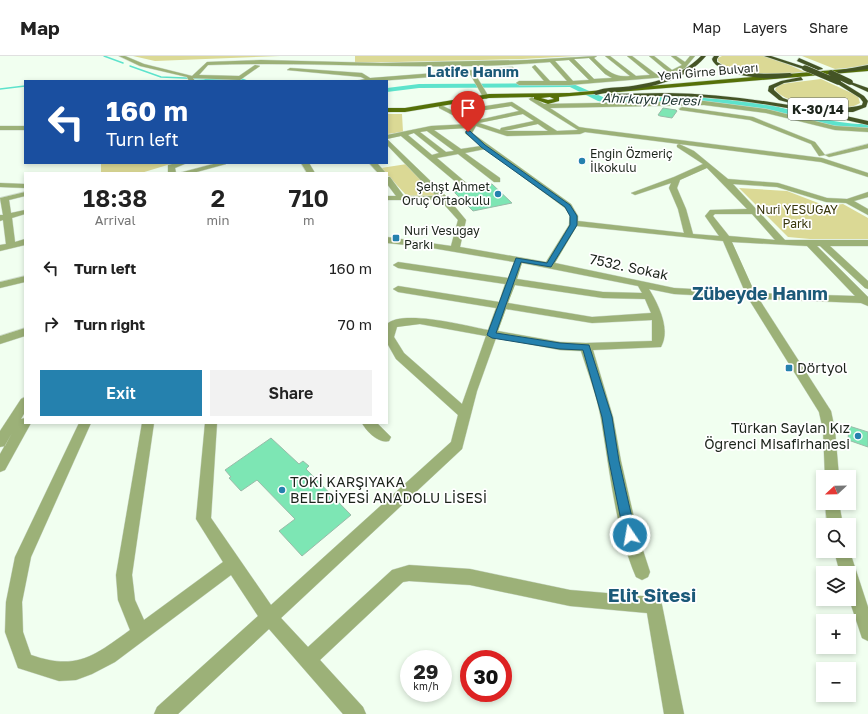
<!DOCTYPE html>
<html lang="en">
<head>
<meta charset="utf-8">
<style>
  body { margin:0; font-family:"Golos Text",sans-serif; background:#f2f2f2; color:#222; height:100vh; display:flex; flex-direction:column; font-size:15px; white-space:nowrap }
  * { box-sizing:border-box; margin:0 }
  p { font-size:13px; color:#767676 }
  .icon { flex:none; width:22px; height:22px; fill:none; stroke:currentColor; stroke-width:2; stroke-linecap:round; stroke-linejoin:round }
  .map { position:relative; flex:1; overflow:hidden }
  .panel { position:absolute; left:24px; top:116px; width:364px; height:252px; display:flex; flex-direction:column; background:#fff; border-radius:0px; box-shadow:0 2px 6px #0003 }
  .panel>* { flex:none }
  .banner { position:absolute; left:24px; top:24px; width:364px; height:84px; border-radius:0px; box-shadow:0 2px 6px #0003; background:#1a4fa0; color:#fff; overflow:hidden }
  .needle { width:26px; rotate:248deg }
  .buttons { position:absolute; left:816px; top:414px; display:grid; gap:8px }
  .buttons a { display:grid; place-items:center; width:40px; height:40px; border-radius:0px; background:#fff; box-shadow:0 2px 6px #0003; font-size:20px }
  .speed { position:absolute; left:400px; top:594px; display:flex; gap:8px; font-size:20px; font-weight:700; text-align:center }
  .speed>* { display:grid; place-content:center; width:52px; height:52px; border-radius:50%; background:#fff; box-shadow:0 2px 6px #0003; line-height:1 }
  .speed small { font-size:10px; font-weight:400 }
  .speed .limit { border:6px solid #d22; background:#fff; color:#111 }
  .pin { position:absolute; display:grid; place-items:center; width:34px; height:34px; color:#fff; margin:-41px -17px; border-radius:50% 50% 50% 0; rotate:-45deg; box-shadow:0 0 4px #0007 }
  .pin .icon { rotate:45deg }
  .me { position:absolute; width:44px; margin:-22px; rotate:348deg; stroke-linejoin:round; filter:drop-shadow(0 0 3px #0008) }
  .turn { display:flex; align-items:center; gap:14px; height:84px; padding:0 16px; font-size:18px }
  .turn .icon { width:52px; height:52px; stroke-width:2.5 }
  .turn b { display:block; font-size:28px; line-height:34px }
  .eta { display:flex; justify-content:space-evenly; align-items:center; height:68px; text-align:center }
  .eta b { font-size:24px; font-weight:600; line-height:28px }
  .action { display:flex; gap:8px; margin-top:auto; padding:8px 16px }
  .action a { flex:1; height:46px; border-radius:0px; background:#2581ae; color:#fff; font-size:16px; font-weight:600; line-height:46px; text-align:center }
  .action a+a { background:#f2f2f2; color:#222 }
  ul { padding:0; list-style:none }
  li { display:flex; align-items:center; gap:12px; height:56px; padding:0 16px }
  li div { flex:1 }
  li b { display:block; font-size:15px }
  li em { font-style:normal }
  header { display:flex; align-items:center; gap:24px; box-sizing:border-box; height:56px; padding:0 20px; background:#fff; border-bottom:1px solid #e0e0e0 }
  header strong { font-size:19px }
  nav { display:flex; gap:22px; margin-inline-start:auto; font-size:14px }
  .map>svg:first-child { display:block }
</style>
</head>
<body>
<header>
<strong>Map</strong>
<nav><a>Map</a><a>Layers</a><a>Share</a></nav>
</header>
<div class="map">
<svg width="868" height="658" viewBox="0 0 868 658">
  <rect width="100%" height="100%" fill="#f1fff0"/>
  <path fill="#dbd995" d="M133 0H280L155 5Z
    M355 0H576L522 3 355 7Z
    M722 0H764L776 3 805 16C780 18 737 24 718 5V2Z
    M802 0H868V10L835 13Z
    M821 23 858 40 860 47C842 59 789 50 775 34L777 30 781 28Z
    M387 58H402L403 76 387 78Z
    M101 107H174L141 117H101Z
    M407 108 439 141 407 140 381 112Z
    M739 132 787 135 826 150 843 148 868 162V183H810L788 181Z"/>
  <g fill="none" stroke-linecap="round" stroke-linejoin="round">
    <path stroke="#5de3cc" stroke-width="1.5" d="M104 0 123 7
      M130 10 161 21 208 23
      M0 33 25 30"/>
    <path fill="#5de3cc" fill-rule="evenodd" d="M205 21H239L249 25H207L204 23Z
      M571 27 603 41 612 42C664 41 718 39 770 49 803 56 833 69 868 68V74L831 71 770 55 731 49 672 46 612 48 598 45 570 31 419 32 387 36V32L419 28Z"/>
  </g>
  <path fill="#7de6b4" stroke="#9bbaa9" d="M663 52 676 54 677 55 672 62 660 60 658 59Z
    M492 128 512 147 473 155 454 136Z
    M849 370 868 376V391L848 384Z
    M271 382 299 408 303 405 309 410 306 413 351 459 302 500 279 475 295 463 257 424 241 435 229 422 231 421 225 414Z"/>
  <g fill="none" stroke-linecap="round" stroke-linejoin="round">
    <defs>
      <path id="minor" d="M119 0H125L144 8 192 20 207 6 261 4 381 7 527 4 597 0 594 2C606 13 612 22 630 20L605 0H610L636 20 650 19 627 0H632L656 18 668 16 649 0H654L672 14 682 9 671 0H676L685 6 690 0H695L685 12 666 21 569 29H519L516 27 519 25H544L532 11 535 9 550 25H567L550 6C436 16 322 5 208 9L199 19 239 20 255 9 260 10 240 24 193 22 195 25H189L187 21 140 10ZM589 2 605 18 612 22 594 23 574 3ZM569 4 589 24 573 25 555 5Z
        M513 11 515 14 475 18 489 41 486 43 483 41 470 18 379 25H355L365 23 361 21 287 14 290 12 362 17 370 22Z
        M532 41 544 48 704 45 766 53 835 70 868 72V76L835 74 766 57 704 49 550 52 579 71 585 72 822 102 868 117V121L821 106 585 76 580 78 507 80 476 70 472 77 571 148 578 160V165L684 177 678 153 669 132 671 127 635 139 631 137 674 121 703 108 677 91V89L679 88 694 95 728 123 778 127 827 142 847 143 868 136V141L854 145 868 153V159L846 147 826 146 777 131 733 128 785 184H868V190H830L868 225V233L865 232 820 190H817L868 241V250L861 247 759 243 831 355 835 374 839 421H825L823 374 819 356 748 242 674 238 649 233C658 248 671 273 661 291L593 294 613 361 621 405 638 479 650 516 648 521 642 524 636 521C615 472 610 415 601 363 597 340 588 317 581 295L560 294 496 282 477 335 462 393 281 562 308 591 392 514 409 509 470 513 570 534 654 541 660 543 662 549 684 658H664L647 557 570 550 470 529 409 525 403 526 320 604 363 651 366 658H343L269 573 178 658H154L157 651 258 560 231 519 115 606 92 618 76 624 59 625 18 612 5 576 6 546 15 501 79 367H91L31 501 22 546 23 576 31 599C77 615 94 600 130 574L118 544 116 519 142 367H154L132 519 135 544 144 564 223 506 196 463 205 367H217L211 462 271 549 451 386 458 359 396 303 387 287V268C402 253 467 270 488 274L496 252 398 236 393 233 398 230 499 246 505 228 398 212 393 209 398 206 508 222 514 206 426 191 387 187V181L451 190 458 164 440 144H387V140H396L387 128V121H390L404 140H436L387 89V79L431 70 470 68 439 52V50H443L453 55 512 46 557 75 578 74 530 44 529 43ZM511 50 519 55 474 65 459 58ZM523 58 534 65 501 72 500 74 479 67ZM538 68 548 75H504ZM468 72 465 77 466 78 481 90 461 93 434 74ZM427 75 454 95 446 96 420 76ZM414 77 439 97 432 99 408 79ZM401 80 463 132 470 130 437 102 458 98 494 126H500V122L465 97 485 93 565 152 570 160 569 169 546 206 460 191 466 164 446 140 387 83ZM707 112 747 153 710 154 705 160 719 180 693 178 686 153 677 132 680 124ZM715 158H752L775 184 729 180 713 160ZM577 170 723 185 745 236 674 232 555 207ZM732 186 807 190 855 240 755 237ZM522 207 638 230 642 237 603 236 517 223ZM515 229 603 242 645 243 651 257 592 261 508 247ZM506 253 592 267 652 264V285L586 287 560 286 498 275ZM420 268 486 280 462 348 404 297 394 281 397 271Z
        M682 51 753 61 815 86 825 99 819 100 811 88 750 64 680 54 679 53Z
        M0 70H25V74H0Z
        M868 88V92L829 101 825 99Z
        M176 107H187L175 112 176 117H168V109Z
        M217 107 226 108 193 117H179Z
        M301 107H309L315 117H307Z
        M369 107H377L386 117H378Z
        M0 127 25 128V132L0 131Z
        M25 136V140L9 144 11 157 25 154V158L12 162 15 186 25 183V189L0 195V189L6 188 3 164 0 165V159H3L0 142Z
        M25 220V226L0 232V226Z
        M25 272V280L0 288V280Z
        M25 341V356L21 363 25 362V367H31L5 414 0 416V398L12 377 5 390 0 391V375L21 343Z
        M362 367H377L391 381 389 385C379 388 366 375 362 367Z
        M825 447H839L843 469H827Z
        M849 493 868 551V585L862 582 849 543V517H840L834 495H849Z"/>
      <path id="major" d="M868 11V15L559 41V45L548 48 534 43V41L489 42 405 56H387V52H405L489 38 569 37ZM550 41 554 43 548 44 541 42Z"/>
      <path id="highway" d="M701 0H706C686 24 654 31 623 35 614 36 605 36 596 39L593 37C601 31 613 32 623 31 652 28 680 21 701 0Z
        M714 0H719L717 3V6C740 20 765 18 790 17L793 19C780 27 716 20 712 3Z
        M764 0H771L808 12 803 13Z
        M799 2 822 12 823 13 818 14 797 5Z
        M868 9V13L839 17 836 15Z
        M801 21 803 24 784 27 774 32V34L783 42 794 46V48L779 44 768 35 769 30 781 25Z
        M836 25H840L864 40 868 45 866 51 853 56H832L831 55C838 51 852 52 862 49L863 46 860 42 836 27Z
        M848 25 868 32V36L848 27Z
        M667 37C735 38 802 50 868 65V69C816 57 764 46 711 42 676 39 642 40 607 42L604 40 607 38Z"/>
    </defs>
    <use href="#minor" stroke="#cfdcce" stroke-width="1"/>
    <use href="#major" stroke="#cfdcce" stroke-width="1"/>
    <use href="#highway" stroke="#cfdcce" stroke-width="1"/>
    <use href="#minor" fill="#9cb178" fill-rule="evenodd"/>
    <use href="#major" fill="#557008" fill-rule="evenodd"/>
    <use href="#highway" fill="#445425" fill-rule="evenodd"/>
    <defs>
      <path id="highway-bridge" d="M805 12 838 26
        M831 17 850 26"/>
    </defs>
    <use href="#highway-bridge" stroke="#cfdcce" stroke-width="6" stroke-linecap="butt"/>
    <use href="#highway-bridge" stroke="#445425" stroke-width="5.5"/>
  </g>
  <path fill="#2581ae" stroke="#185471" d="M466 75H470L485 89 570 149 577 160V169L551 211 521 206 496 277 560 287 589 289 612 361 619 405 636 479 634 483 630 484 626 483 624 479 609 405 602 361 583 294 560 293 492 282 487 279 516 202 547 207 570 169V160L565 151 481 91 466 77Z"/>
  <g fill="#2581ae" stroke="#fff" stroke-width="1.5">
    <circle cx="582" cy="105" r="4"/>
    <circle cx="498" cy="138" r="4"/>
    <rect x="392" y="178" width="8" height="8" rx="2"/>
    <rect x="785" y="308" width="8" height="8" rx="2"/>
    <circle cx="858" cy="380" r="4"/>
    <circle cx="282" cy="434" r="4"/>
  </g>
  <g text-anchor="middle" stroke-width="3.5" stroke-linejoin="round" paint-order="stroke">
    <g font-size="12" fill="#1c241b" stroke="#fff">
      <text transform="translate(708 16) rotate(-5)" y="4">Yeni Girne Bulvarı</text>
    </g>
    <g font-size="12" fill="#1c241b" stroke="#fff" text-anchor="start">
      <text x="590" y="102">Engin Özmeriç<tspan x="590" dy="14">İlkokulu</tspan></text>
      <text x="490" y="135" text-anchor="end">Şehşt Ahmet<tspan x="490" dy="14">Oruç Ortaokulu</tspan></text>
      <text x="404" y="179">Nuri Vesugay<tspan x="404" dy="14">Parkı</tspan></text>
    </g>
    <g font-size="12" fill="#39370c" stroke="#fff">
      <text x="797" y="158">Nuri YESUGAY<tspan x="797" dy="14">Parkı</tspan></text>
    </g>
    <g font-size="13" font-style="italic" fill="#1d342f" stroke="#fff">
      <text transform="translate(651 43) rotate(2)" y="5">Ahırkuyu Deresi</text>
    </g>
    <rect fill="#fff" stroke="#60665f" stroke-width="1" x="788" y="42" width="60" height="22" rx="3"/>
    <g font-size="13" font-weight="bold" fill="#1c241b">
      <text x="818" y="58">K-30/14</text>
    </g>
    <g font-size="14" fill="#1c241b" stroke="#fff">
      <text transform="translate(629 211) rotate(12)" y="5">7532. Sokak</text>
    </g>
    <g font-size="14" fill="#1c241b" stroke="#fff" text-anchor="start">
      <text x="797" y="317">Dörtyol</text>
      <text x="850" y="377" text-anchor="end">Türkan Saylan Kız<tspan x="850" dy="16">Öğrenci Misafirhanesi</tspan></text>
      <text x="290" y="431">TOKİ KARŞIYAKA<tspan x="290" dy="16">BELEDİYESİ ANADOLU LİSESİ</tspan></text>
    </g>
    <g font-size="15" font-weight="bold" fill="#1b5978" stroke="#fff">
      <text x="473" y="21">Latife Hanım</text>
    </g>
    <g font-size="18" font-weight="bold" fill="#1b5978" stroke="#fff">
      <text x="760" y="244">Zübeyde Hanım</text>
    </g>
    <g font-size="19" font-weight="bold" fill="#1b5978" stroke="#fff">
      <text x="652" y="546">Elit Sitesi</text>
    </g>
  </g>
</svg>
<div class="buttons">
<a><svg class="needle" viewBox="-14 -14 28 28"><path d="M0-13l5 13h-10z" fill="#e53935"/><path d="M0 13l5-13h-10z" fill="#767676"/></svg></a>
<a><svg class="icon" aria-label="search" viewBox="0 0 24 24"><circle cx="10" cy="10" r="6"/><path d="M15 15l6 6"/></svg></a>
<a><svg class="icon" aria-label="layers" viewBox="0 0 24 24"><path d="M12 4l9 5-9 5-9-5zM3 14l9 5 9-5"/></svg></a>
<a>+</a>
<a>−</a>
</div>
<div class="speed"><div>29<small>km/h</small></div><div class="limit">30</div></div>
<div class="pin" style="left:468px;top:76px;background:#d93025"><svg class="icon" aria-label="arrive" viewBox="0 0 24 24"><path d="M6 21V4h12l-3 4 3 4H6"/></svg></div>
<svg class="me" style="left:630px;top:479px" viewBox="-20 -20 40 40"><circle r="17" fill="#2581ae" stroke="#fff" stroke-width="3"/><path d="M0-11L8 9 0 5-8 9z" fill="#fff"/></svg>
<div class="banner">
<div class="turn"><svg class="icon" aria-label="left" viewBox="0 0 24 24"><path d="M17 20v-9H6M10 6l-5 5 5 5"/></svg><div><b>160 m</b>Turn left</div></div>
</div>
<section class="panel">
<div class="eta">
<div><b>18:38</b><p>Arrival</p></div>
<div><b>2</b><p>min</p></div>
<div><b>710</b><p>m</p></div>
</div>
<ul>
<li><svg class="icon" aria-label="left" viewBox="0 0 24 24"><path d="M17 20v-9H6M10 6l-5 5 5 5"/></svg><div><b>Turn left</b></div><em>160 m</em></li>
<li><svg class="icon" aria-label="right" viewBox="0 0 24 24"><path d="M7 20v-9h11M14 6l5 5-5 5"/></svg><div><b>Turn right</b></div><em>70 m</em></li>
</ul>
<div class="action"><a>Exit</a><a>Share</a></div>
</section>
</div>
</body>
</html>
